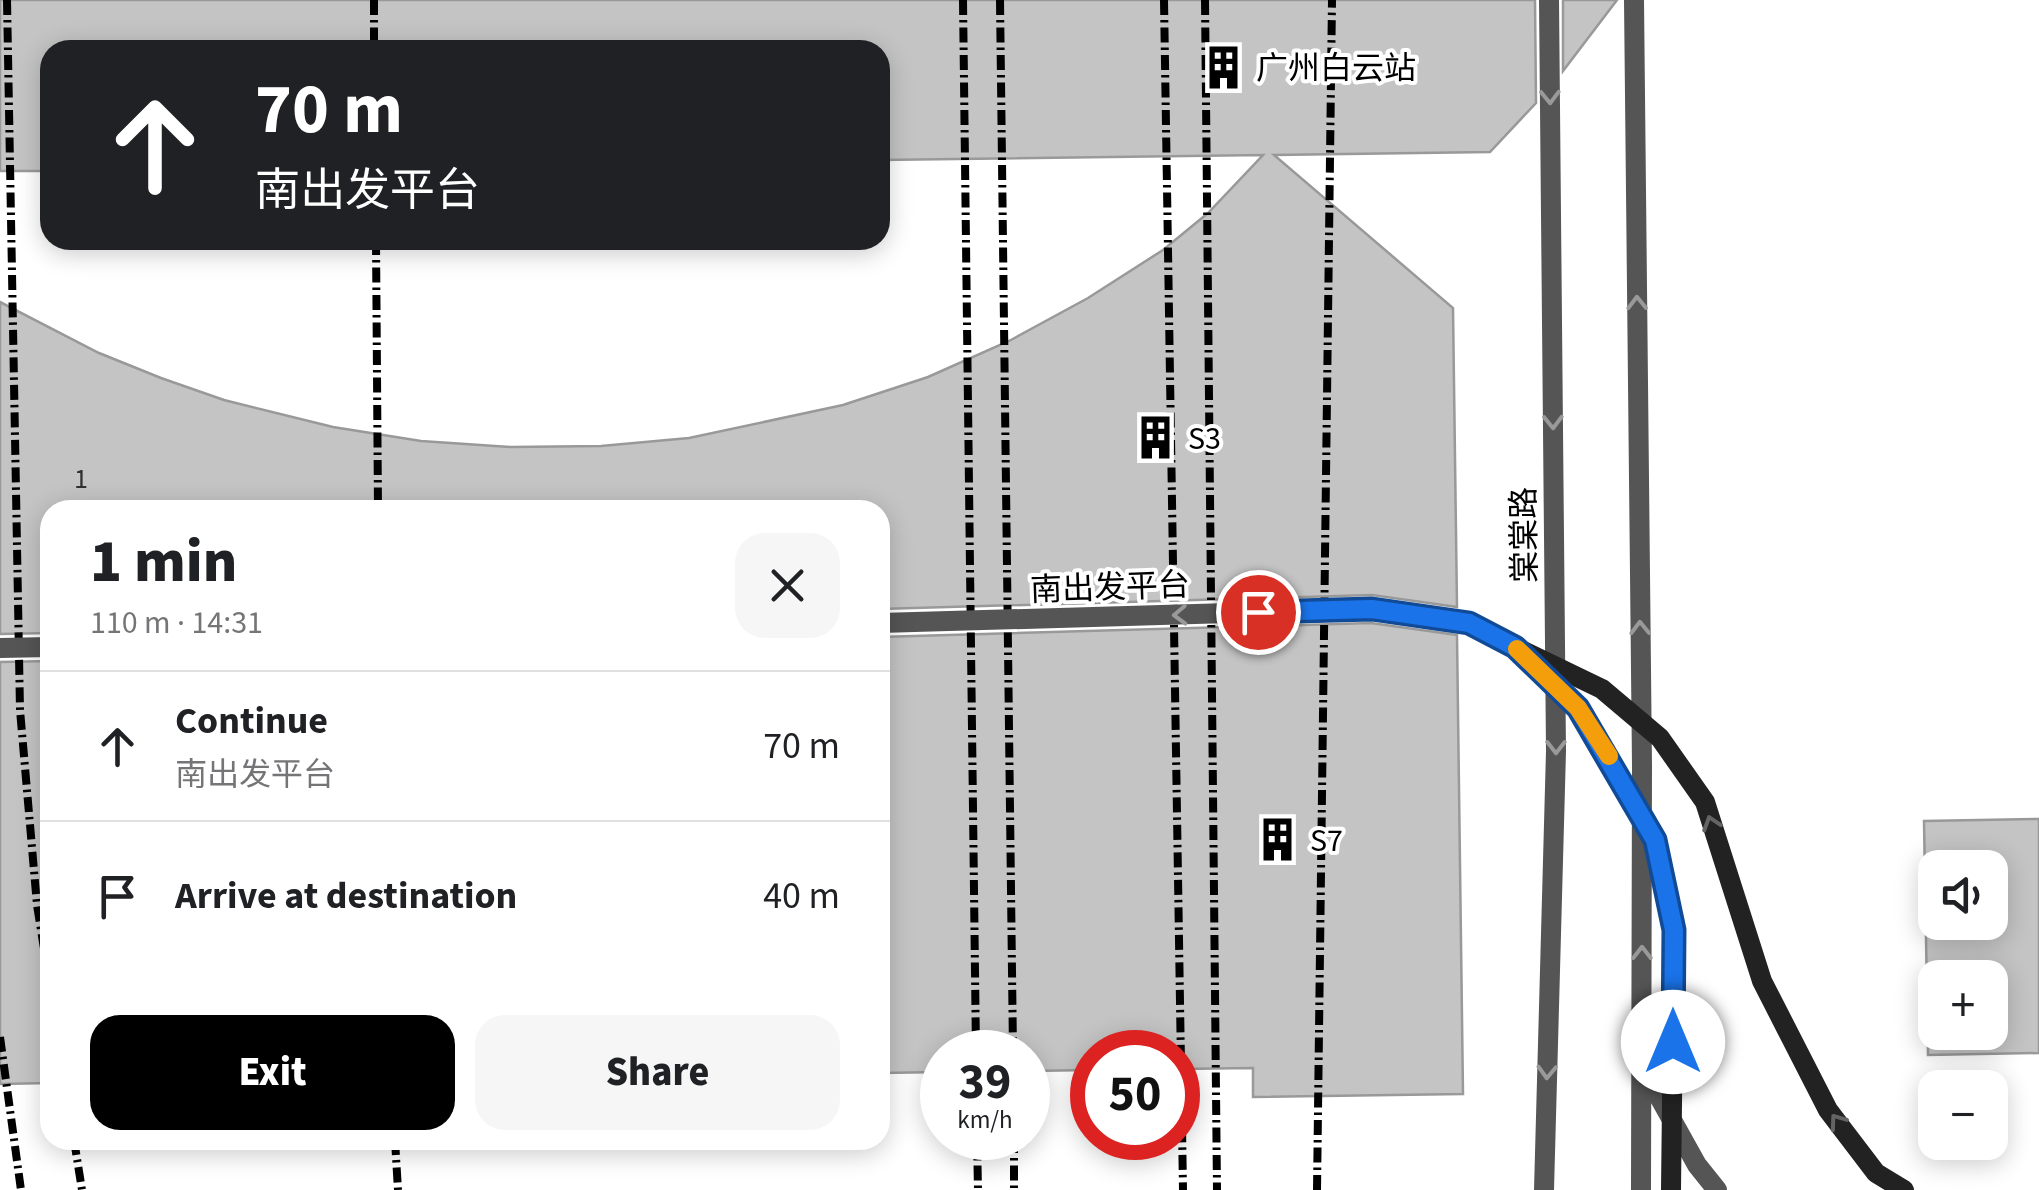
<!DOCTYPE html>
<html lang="en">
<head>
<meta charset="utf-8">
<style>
  body { margin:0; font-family:"Source Sans 3","Noto Sans SC",sans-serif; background:#f6f6f6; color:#202124; height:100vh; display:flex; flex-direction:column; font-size:38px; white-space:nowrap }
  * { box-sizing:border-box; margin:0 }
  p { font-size:32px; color:#757577 }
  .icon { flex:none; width:55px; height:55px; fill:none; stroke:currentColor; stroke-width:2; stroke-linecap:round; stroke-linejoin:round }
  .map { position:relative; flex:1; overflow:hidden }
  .side { position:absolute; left:40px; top:500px; width:850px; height:650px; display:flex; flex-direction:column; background:#fff; border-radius:30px; box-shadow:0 5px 25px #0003 }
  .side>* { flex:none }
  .guide { position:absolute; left:40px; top:40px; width:850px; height:210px; border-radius:30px; box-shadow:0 5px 25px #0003; background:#202124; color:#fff; overflow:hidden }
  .controls { position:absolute; left:1918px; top:850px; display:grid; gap:20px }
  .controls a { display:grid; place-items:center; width:90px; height:90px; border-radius:20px; background:#fff; box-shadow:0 5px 25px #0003; font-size:50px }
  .speed { position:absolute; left:920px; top:1030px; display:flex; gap:20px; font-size:50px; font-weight:700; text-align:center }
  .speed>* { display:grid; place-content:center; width:130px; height:130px; border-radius:50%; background:#fff; box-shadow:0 5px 25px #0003; line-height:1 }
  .speed small { font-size:25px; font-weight:400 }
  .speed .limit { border:15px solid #d22; background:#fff; color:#111 }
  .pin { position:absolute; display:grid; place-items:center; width:85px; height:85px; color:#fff; margin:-42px; border:5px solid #fff; border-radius:50%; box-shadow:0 2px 10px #0007 }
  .me { position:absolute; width:110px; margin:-55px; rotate:0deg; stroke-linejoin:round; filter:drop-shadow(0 0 8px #0008) }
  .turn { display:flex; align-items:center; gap:35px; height:210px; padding:0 50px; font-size:45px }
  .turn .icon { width:130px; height:130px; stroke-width:2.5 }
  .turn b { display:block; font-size:70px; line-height:85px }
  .round { display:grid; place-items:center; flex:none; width:105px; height:105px; border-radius:30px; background:#f6f6f6 }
  .summary { display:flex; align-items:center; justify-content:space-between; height:170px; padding:0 50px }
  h1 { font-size:60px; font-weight:800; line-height:75px }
  .primary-button { display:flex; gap:20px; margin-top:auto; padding:20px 50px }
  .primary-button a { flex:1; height:115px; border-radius:30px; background:#000; color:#fff; font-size:40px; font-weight:800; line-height:115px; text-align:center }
  .primary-button a+a { background:#f6f6f6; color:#202124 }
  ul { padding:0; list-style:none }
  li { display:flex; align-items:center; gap:30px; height:150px; padding:0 50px; border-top:2px solid #e0e0e0 }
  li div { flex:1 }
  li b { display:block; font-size:38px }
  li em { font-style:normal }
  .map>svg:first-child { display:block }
</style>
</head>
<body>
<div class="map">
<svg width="2039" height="1190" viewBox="0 0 2039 1190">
  <rect width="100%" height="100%" fill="#fff"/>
  <path fill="#c4c4c4" stroke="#999" stroke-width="2.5" fill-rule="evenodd" d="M0 0H1535L1536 103 1490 152 1274 155 1453 308 1457 607 1372 595 880 609V510H50V633L0 634V302L99 353 161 378 224 400 333 427 421 441 511 447 601 446 689 438 843 405 928 377 1009 341 1088 298 1163 250 1208 213 1263 155 880 160V50H50V171H0Z
    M1563 0H1617L1563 71Z
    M1371 623 1457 635 1463 1094 1253 1097V1068L1178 1069V1052H1092V1070L1028 1071V1052H942V1072L880 1073V637Z
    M50 661V1083L0 1084V662Z
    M2039 819V1053L1928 1055 1924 821ZM1935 868H1990V922H1935ZM1935 978H1990V1032H1935Z"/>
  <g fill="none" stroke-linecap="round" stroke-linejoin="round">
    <path stroke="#555" stroke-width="20" d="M1634 0 1642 766 1641 1190
      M1643 1068 1697 1165 1717 1190
      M1544 1190 1556 751 1549 0"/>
    <path stroke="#000" stroke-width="8" stroke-dasharray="15 5 2.5 5" stroke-linecap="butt" d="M7 0 20 710 37 905 50 986
      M374 0V50
      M963 0 976 1052
      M1000 0 1013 1052
      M1164 0 1183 1190
      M1205 0 1217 1190
      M376 240 378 510
      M0 1037 21 1190
      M977 1138 978 1190
      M1014 1138V1190
      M74 1140 82 1190
      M395 1140 398 1190
      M1317 1190 1332 0"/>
    <path stroke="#555" stroke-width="20" d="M880 623 1372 609 1469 623 1515 647
      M0 648 50 647"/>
    <path stroke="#222" stroke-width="20" d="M1515 647 1602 689 1660 738 1705 802 1762 981 1828 1110 1876 1173 1904 1190
      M1529 661 1578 709 1655 840 1674 930 1671 1190"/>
  </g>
  <defs><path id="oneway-chevron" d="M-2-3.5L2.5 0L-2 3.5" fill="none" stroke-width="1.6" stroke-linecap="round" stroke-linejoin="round" transform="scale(2.5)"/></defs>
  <g stroke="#999">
    <use href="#oneway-chevron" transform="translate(1550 97) rotate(89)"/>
    <use href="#oneway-chevron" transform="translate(1637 303) rotate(-91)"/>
    <use href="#oneway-chevron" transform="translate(1553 422) rotate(89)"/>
    <use href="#oneway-chevron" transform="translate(1180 615) rotate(178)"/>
    <use href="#oneway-chevron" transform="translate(1640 628) rotate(-91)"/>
    <use href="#oneway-chevron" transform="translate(1556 747) rotate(90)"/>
    <use href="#oneway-chevron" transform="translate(1642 953) rotate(-90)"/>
    <use href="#oneway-chevron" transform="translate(1547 1072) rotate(92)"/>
  </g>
  <g stroke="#646464">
    <use href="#oneway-chevron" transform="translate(1711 823) rotate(-108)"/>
    <use href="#oneway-chevron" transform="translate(1837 1121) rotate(-126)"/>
  </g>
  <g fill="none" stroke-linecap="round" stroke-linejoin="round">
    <defs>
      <path id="route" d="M1258 612 1372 609 1469 623 1515 647 1578 708 1655 840 1674 930 1673 1042"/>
    </defs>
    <use href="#route" stroke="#114b97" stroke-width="25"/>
    <use href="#route" stroke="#1a73e8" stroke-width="18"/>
    <path stroke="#f59e0b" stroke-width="18" d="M1517 649 1578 708 1609 756"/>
  </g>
  <defs>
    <symbol id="building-bare" viewBox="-9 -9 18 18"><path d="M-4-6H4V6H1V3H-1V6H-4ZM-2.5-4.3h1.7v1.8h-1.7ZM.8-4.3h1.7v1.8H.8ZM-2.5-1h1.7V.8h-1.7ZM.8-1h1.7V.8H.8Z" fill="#000" stroke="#fff" stroke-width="2.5" paint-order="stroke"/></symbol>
  </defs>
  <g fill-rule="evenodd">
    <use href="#building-bare" x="1192" y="36" width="63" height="63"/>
    <use href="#building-bare" x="1124" y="406" width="63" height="63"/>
    <use href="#building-bare" x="1246" y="808" width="63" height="63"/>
  </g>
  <g text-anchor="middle" stroke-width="8" stroke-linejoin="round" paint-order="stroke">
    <g font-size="28" fill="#313131">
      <text x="81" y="488">1</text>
    </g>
    <g font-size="32" fill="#000" stroke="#fff" text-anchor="start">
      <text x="1256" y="79">广州白云站</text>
      <text x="1188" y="449">S3</text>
      <text x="1310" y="851">S7</text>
    </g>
    <g font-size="32" fill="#000" stroke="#fff">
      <text transform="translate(1524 535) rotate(-91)" y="11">棠棠路</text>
      <text transform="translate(1110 587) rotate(-2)" y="11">南出发平台</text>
    </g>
  </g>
</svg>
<div class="controls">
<a><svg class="icon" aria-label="sound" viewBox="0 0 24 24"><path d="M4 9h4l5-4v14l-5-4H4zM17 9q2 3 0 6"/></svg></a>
<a>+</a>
<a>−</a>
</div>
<div class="speed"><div>39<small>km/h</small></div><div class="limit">50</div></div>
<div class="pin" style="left:1258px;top:612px;background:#d93025"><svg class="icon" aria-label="arrive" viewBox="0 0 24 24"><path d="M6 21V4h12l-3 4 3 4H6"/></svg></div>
<svg class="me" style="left:1673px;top:1042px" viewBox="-20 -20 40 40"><circle r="19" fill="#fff"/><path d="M0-13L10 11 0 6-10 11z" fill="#1a73e8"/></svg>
<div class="guide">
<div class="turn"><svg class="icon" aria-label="ahead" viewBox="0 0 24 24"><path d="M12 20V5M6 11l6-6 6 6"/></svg><div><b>70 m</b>南出发平台</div></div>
</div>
<section class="side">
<div class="summary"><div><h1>1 min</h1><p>110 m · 14:31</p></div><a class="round"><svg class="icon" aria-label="close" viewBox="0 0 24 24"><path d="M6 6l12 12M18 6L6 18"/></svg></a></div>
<ul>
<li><svg class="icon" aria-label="ahead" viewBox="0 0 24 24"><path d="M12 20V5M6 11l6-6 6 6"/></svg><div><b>Continue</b><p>南出发平台</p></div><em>70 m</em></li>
<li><svg class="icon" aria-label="arrive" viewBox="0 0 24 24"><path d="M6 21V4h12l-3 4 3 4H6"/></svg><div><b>Arrive at destination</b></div><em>40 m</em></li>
</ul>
<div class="primary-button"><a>Exit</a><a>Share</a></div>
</section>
</div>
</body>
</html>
